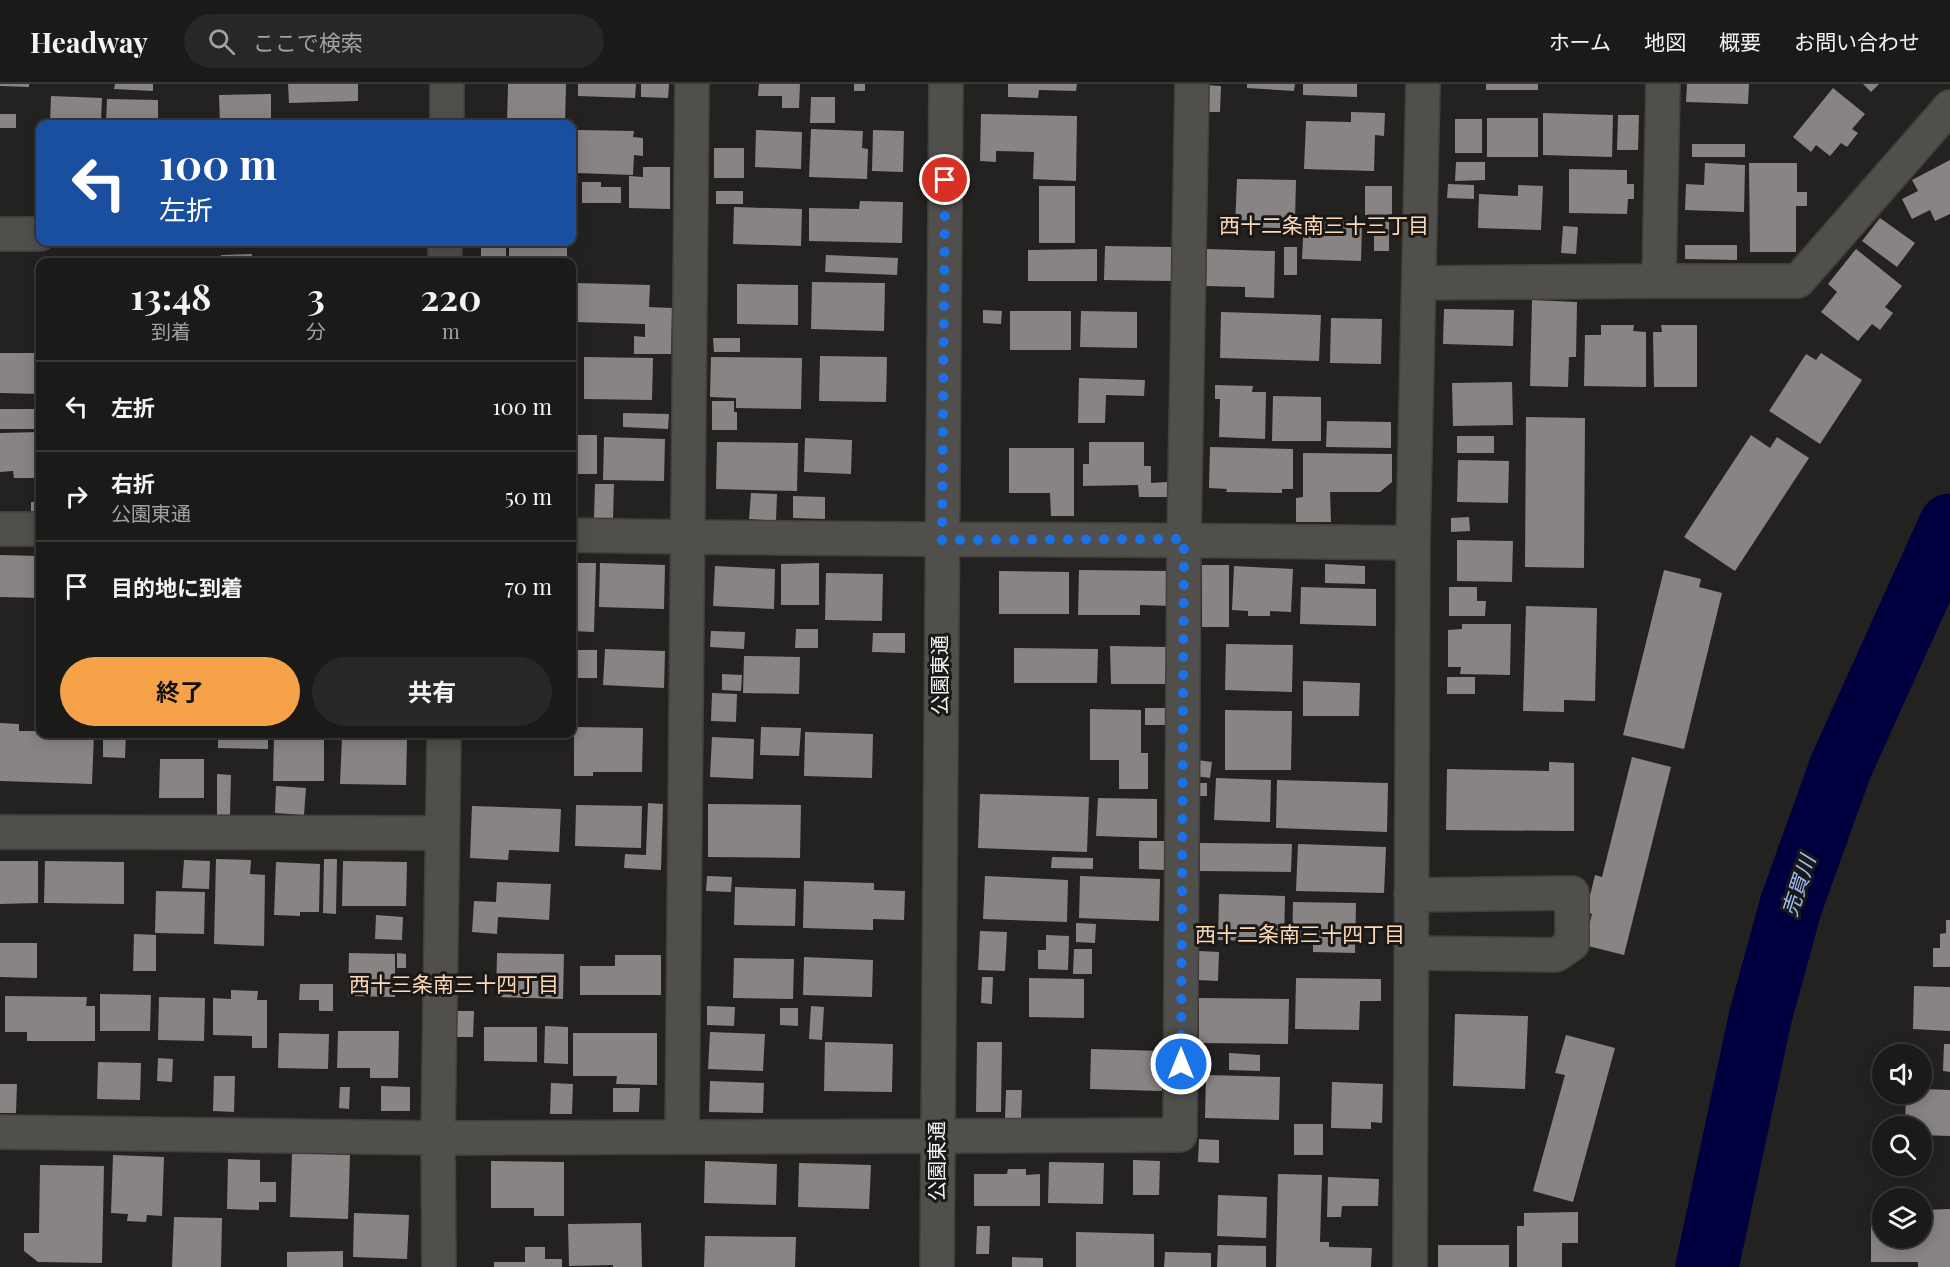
<!DOCTYPE html>
<html lang="ja">
<head>
<meta charset="utf-8">
<style>
  body { margin:0; font-family:"Playfair Display","Noto Sans JP",serif; background:#272725; color:#f1f3f6; height:100vh; display:flex; flex-direction:column; font-size:22px; white-space:nowrap }
  * { box-sizing:border-box; margin:0 }
  p { font-size:20px; color:#9fa1a2 }
  .icon { flex:none; width:33px; height:33px; fill:none; stroke:currentColor; stroke-width:2; stroke-linecap:round; stroke-linejoin:round }
  .map { position:relative; flex:1; overflow:hidden }
  .sheet { position:absolute; left:36px; top:174px; width:540px; height:480px; display:flex; flex-direction:column; background:#1a1a18; border-radius:12px; box-shadow:0 3px 15px #0003,0 0 0 2px #383837 }
  .sheet>* { flex:none }
  .banner { position:absolute; left:36px; top:36px; width:540px; height:126px; border-radius:12px; box-shadow:0 3px 15px #0003,0 0 0 2px #383837; background:#1a4fa0; color:#fff; overflow:hidden }
  .tools { position:absolute; left:1872px; top:960px; display:grid; gap:12px }
  .tools a { display:grid; place-items:center; width:60px; height:60px; border-radius:50%; background:#1a1a18; box-shadow:0 3px 15px #0003,0 0 0 2px #383837; font-size:30px }
  .pin { position:absolute; display:grid; place-items:center; width:51px; height:51px; color:#fff; margin:-26px; border:3px solid #fff; border-radius:50%; box-shadow:0 2px 6px #0007 }
  .me { position:absolute; width:66px; margin:-33px; rotate:0deg; stroke-linejoin:round; filter:drop-shadow(0 0 4px #0008) }
  .turn { display:flex; align-items:center; gap:21px; height:126px; padding:0 24px; font-size:27px }
  .turn .icon { width:78px; height:78px; stroke-width:2.5 }
  .turn b { display:block; font-size:42px; line-height:51px }
  .eta { display:flex; justify-content:space-evenly; align-items:center; height:102px; text-align:center }
  .eta b { font-size:36px; font-weight:700; line-height:42px }
  .cta { display:flex; gap:12px; margin-top:auto; padding:12px 24px }
  .cta a { flex:1; height:69px; border-radius:36px; background:#f6a248; color:#111; font-size:24px; font-weight:700; line-height:69px; text-align:center }
  .cta a+a { background:#272725; color:#f1f3f6 }
  ul { padding:0; list-style:none }
  li { display:flex; align-items:center; gap:18px; height:90px; padding:0 24px; border-top:2px solid #383837 }
  li div { flex:1 }
  li b { display:block; font-size:22px }
  li em { font-style:normal }
  header { display:flex; align-items:center; gap:36px; box-sizing:border-box; height:84px; padding:0 30px; background:#1a1a18; border-bottom:2px solid #383837 }
  header strong { font-size:28px }
  nav { display:flex; gap:33px; margin-inline-start:auto; font-size:21px }
  .search { width:420px; height:54px; background:#272725; display:flex; align-items:center; gap:15px; box-sizing:border-box; padding:0 21px; border-radius:33px; color:#9fa1a2; font-size:22px }
  .map>svg:first-child { display:block }
</style>
</head>
<body>
<header>
<strong>Headway</strong>
<div class="search"><svg class="icon" aria-label="search" viewBox="0 0 24 24"><circle cx="10" cy="10" r="6"/><path d="M15 15l6 6"/></svg>ここで検索</div>
<nav><a>ホーム</a><a>地図</a><a>概要</a><a>お問い合わせ</a></nav>
</header>
<div class="map">
<svg width="1950" height="1183" viewBox="0 0 1950 1183">
  <rect width="100%" height="100%" fill="#232220"/>
  <g fill="none" stroke-linecap="round" stroke-linejoin="round">
    <path stroke="#00003f" stroke-width="63" d="M1707 1183 1760 934 1791 821 1841 682 1950 441"/>
  </g>
  <path fill="#888484" d="M0 0H29V3L0 2Z
    M115 0H153V7L114 5Z
    M288 0H358V17L289 19Z
    M508 0H566L565 40 507 39Z
    M578 0H636L635 14 578 12Z
    M641 0H669L668 14 641 13Z
    M759 0H800L799 24H782V12H758Z
    M854 0H865V7H854Z
    M1008 0H1077L1076 7 1039 6 1038 14 1008 13Z
    M1247 0H1295L1294 7 1247 4Z
    M1303 0H1357V13L1303 11Z
    M1486 0H1538V6H1486Z
    M1687 0H1749L1748 20 1686 18Z
    M1863 0H1879L1871 8Z
    M1203 1 1221 2 1220 28H1202Z
    M1833 4 1865 30 1852 45 1858 49 1847 63 1841 59 1830 72 1816 61 1811 68 1793 53Z
    M271 10V40H220L219 11Z
    M51 12 102 14 101 40H50Z
    M811 13H835V39H810Z
    M107 15 158 16V40H106Z
    M1351 28 1385 29 1384 52 1375 51 1374 87 1304 85 1306 37 1351 38Z
    M1543 29 1613 31 1612 73 1543 71Z
    M0 30H16V44H0Z
    M981 30 1077 32 1076 97 1033 95 1034 68 996 67V78L980 77Z
    M1618 31H1639L1638 66H1617Z
    M1487 34H1538V73H1487Z
    M1455 35H1482V69H1455Z
    M811 45 863 47 862 64 868 65 867 95 809 93Z
    M578 46 634 47 633 53 643 54V72L634 71 633 91 577 89Z
    M756 46 802 48 801 85 755 83Z
    M873 46 904 47 903 88 872 87Z
    M1692 60H1745V73H1692Z
    M714 64H744V94H714Z
    M1950 76V130L1935 137 1930 126 1912 135 1902 115 1918 107 1912 96Z
    M1456 78H1485V96L1455 97Z
    M1705 79 1745 81 1744 128 1685 126 1686 100 1704 101Z
    M1749 79H1797V108H1807V122H1796V168H1750Z
    M643 83H670V125L629 124V92L643 93Z
    M1569 85 1627 86V100H1634V115H1628L1627 130 1569 129Z
    M1237 95 1296 96 1295 137 1280 136V144L1235 143Z
    M582 98H601V103H621V119H582Z
    M1448 100 1474 101V115L1447 114Z
    M1518 101 1543 102 1541 146 1478 144 1479 110 1518 112Z
    M1039 102H1075V159H1039Z
    M1365 102H1392V132L1365 131Z
    M716 107H743V120H716Z
    M860 117 903 118 902 159 809 157V124L859 125Z
    M734 123 802 125 801 162 733 160Z
    M1880 134 1915 159 1897 183 1862 157Z
    M1304 135 1362 137 1361 177 1302 175Z
    M1374 136H1389V167H1374Z
    M1563 142 1578 143 1576 170 1561 169Z
    M481 158H506V178H481Z
    M509 158H567V174L509 173Z
    M1685 161H1737V176L1685 175Z
    M1105 162 1172 163 1171 197 1104 196Z
    M1284 163H1297V191H1284Z
    M1097 165V197H1028V166Z
    M1207 165 1275 167 1274 214 1245 213V203L1206 202Z
    M1856 165 1902 202 1885 223 1893 229 1880 246 1872 240 1858 257 1821 228 1837 208 1828 200Z
    M252 170V178H221V171Z
    M826 171 898 174 897 191 825 188Z
    M104 174H139V178H104Z
    M341 175H416V178H341Z
    M812 198 885 199 884 247 811 245Z
    M575 199 650 201 649 223 672 224 671 270H634V252L645 253V240L574 238Z
    M737 200 798 201V241L737 240Z
    M1532 216 1577 218 1576 273H1569L1568 303 1530 302Z
    M1444 225 1514 226 1513 262 1443 260Z
    M983 226 1002 227 1001 240 983 239Z
    M1010 227H1071V266H1010Z
    M1081 227 1137 228V264L1080 263Z
    M1221 228 1321 231 1319 277 1220 274Z
    M1331 234 1382 235 1381 280 1330 279Z
    M1601 241H1634L1633 247 1646 248V303L1584 302 1585 251H1601Z
    M1661 241H1697V303H1654L1653 248H1662Z
    M713 254H740V268H714Z
    M0 269H40V310L0 309Z
    M1821 269 1862 296 1820 360 1769 327 1806 270 1816 276Z
    M820 272 887 273 886 318 819 317Z
    M584 273 653 274 652 316 584 315Z
    M711 273 802 274 801 325 736 324V314L710 313Z
    M1079 294 1145 296 1144 312 1106 311 1105 339H1078Z
    M1512 298 1513 341 1453 342 1452 299Z
    M1215 301 1253 302 1252 308H1266L1265 355 1219 353 1220 315H1215Z
    M1273 312 1321 313V357H1272Z
    M712 317H734V328H737V346H712Z
    M0 325H37V345H0Z
    M623 329 669 330 668 345 623 343Z
    M1526 333 1585 334 1584 484 1525 483Z
    M1327 337 1391 338V364L1326 363Z
    M40 348V394H14L13 387 0 388V349Z
    M572 351H597V390H572Z
    M1751 351 1770 364 1777 353 1809 374 1735 487 1684 453Z
    M1457 352H1494V369H1457Z
    M604 353 665 355 664 397 603 396Z
    M805 354 852 356 851 390 804 388Z
    M717 358 798 359 797 407 716 405Z
    M1089 358H1144V382H1151V399L1167 398V413H1139L1138 401 1083 402V380H1089Z
    M1210 363 1293 365V405H1282V409L1226 408 1227 405 1209 404Z
    M1009 364H1074V432H1051L1050 409H1009Z
    M1303 369 1392 370V398L1380 408H1330L1331 438H1296V414L1303 413Z
    M1458 376 1509 377 1508 419 1457 418Z
    M595 400H614L613 435 594 434Z
    M751 409 777 410 776 437 749 435Z
    M793 412 825 413V435L793 434Z
    M31 418H40V430H31Z
    M1469 433 1470 447 1451 448V434Z
    M1457 456 1513 457 1512 498 1457 497Z
    M0 471 40 472V514L0 513Z
    M572 479H596L594 548 572 547Z
    M600 479 665 481 664 525 599 523Z
    M819 479V521H781V480Z
    M1325 480 1365 482V500L1325 499Z
    M1202 481H1229V543H1202Z
    M715 482 775 485 774 525 713 522Z
    M1234 482 1293 485 1291 528 1270 527V532H1248V527L1232 526Z
    M1079 486 1171 487V522L1140 521V531H1078Z
    M1664 486 1701 495 1699 503 1722 509 1684 665 1623 651Z
    M999 487 1069 488V530H999Z
    M826 489 883 490 882 537 825 536Z
    M1301 503 1376 505V542L1300 540Z
    M1449 503H1477V517H1486L1485 532H1449Z
    M1526 522 1597 524 1595 617 1564 616V628L1523 627Z
    M1462 540H1511L1510 591 1460 590 1461 583H1448V546L1462 545Z
    M796 545H818V564H795Z
    M711 547 745 548 744 565 710 563Z
    M873 549H905V569L872 568Z
    M1226 560 1293 561 1292 608 1225 606Z
    M1110 562 1168 563V600H1111Z
    M1014 564 1098 565 1097 599H1014Z
    M605 565 665 567 664 604 603 601Z
    M575 566H597V594H574Z
    M744 572 800 573 799 610 743 609Z
    M722 590 742 591 741 607 722 606Z
    M1447 593H1475V610H1447Z
    M1303 597 1360 599 1359 632H1303Z
    M712 609 737 610 736 638 711 637Z
    M1145 624H1168V641H1145Z
    M1090 625 1141 626V669H1148V705H1119V676H1090Z
    M1225 626 1292 627 1291 686H1225Z
    M0 639 19 640V647H40V650H94L92 700 0 697Z
    M574 643 643 644 642 688H593V692H574Z
    M761 643 801 644 799 672 760 671Z
    M805 648 873 650 872 694 804 692Z
    M103 650H126L125 674 103 673Z
    M218 650H268V665L218 664Z
    M274 652 324 653V697H273Z
    M712 653 754 655 753 695 710 693Z
    M342 654 407 656 406 701 340 700Z
    M1632 673 1671 683 1624 871 1584 861 1592 830 1586 828 1595 791 1602 793Z
    M160 675H204V714H159Z
    M1197 676 1212 678 1210 694 1194 692Z
    M1549 678 1574 679V747L1446 746 1447 685 1549 687Z
    M217 690 231 691 230 731H217Z
    M1216 694 1271 696 1270 738 1214 736Z
    M1277 696 1388 699 1387 748 1276 744Z
    M1197 699H1207V712H1197Z
    M276 702 306 704 304 731 275 729Z
    M980 710 1089 713 1087 768 978 764Z
    M1098 714 1157 715V754L1096 752Z
    M648 719 663 720 661 786 624 784 625 770 646 771Z
    M708 720 801 721 800 774 708 773Z
    M576 721 642 722 641 764 575 762Z
    M472 722 561 725 559 768 509 766 508 776 470 774Z
    M1139 757H1165V786L1139 785Z
    M1200 759 1292 760 1291 788 1200 787Z
    M1298 760 1386 763 1384 809 1296 807Z
    M1052 773 1093 774V785L1051 784Z
    M216 775 251 776 250 790 265 791 264 862 214 860Z
    M324 775H337L336 830 323 829Z
    M184 776 210 777 209 805 182 804Z
    M0 777H38V819L0 820Z
    M45 777 124 778V820L44 819Z
    M343 777 407 778 406 822H342Z
    M276 778 320 780 319 828H300V832L274 831Z
    M707 792 732 793 731 808 706 807Z
    M985 792 1068 796 1067 838 983 835Z
    M1080 792 1160 795 1159 837 1079 834Z
    M804 797 874 799V806L905 807 904 836 873 835V846L803 844Z
    M497 798 551 800 549 836 498 833 497 850 472 848 474 817 496 818Z
    M735 803 796 805 795 842 734 841Z
    M156 807 205 808 204 850 155 849Z
    M1219 810 1285 812 1284 858 1218 856Z
    M1293 818 1356 819 1355 869 1313 868V860L1292 859Z
    M376 831 403 833 402 856 375 855Z
    M1946 836H1950V883H1933V864H1940V850L1946 849Z
    M1076 839 1096 840 1095 859 1076 858Z
    M980 847 1007 848 1005 887 978 886Z
    M134 850 156 851V887H133Z
    M1046 851 1069 852 1068 886 1038 885V866H1046Z
    M0 859H37V894L0 893Z
    M1074 865H1092V890H1073Z
    M1199 867 1219 868 1218 897 1198 896Z
    M349 869 395 870V913L348 912Z
    M397 869 406 870V884H397Z
    M497 869 564 870 563 915 496 913Z
    M615 871H661V911H580V882H615Z
    M804 873 873 876 872 913 803 911Z
    M734 874 794 875 793 915 733 914Z
    M982 893H993L992 920 981 919Z
    M1029 894 1084 895V934L1029 933Z
    M1296 894 1381 895V917H1360L1359 946 1295 945Z
    M300 900H333V927H319V916H299Z
    M1914 902 1950 903V947L1913 945Z
    M231 906 258 907 257 916H267V964H252V952L213 951V914L231 915Z
    M100 910 151 911 150 947H100Z
    M5 912 87 913 86 922H95V957H27V948H5Z
    M159 913 205 914 204 957 158 956Z
    M1199 914 1289 915 1288 960 1199 959Z
    M707 922 735 923 734 942 707 941Z
    M811 922 824 923 822 956 809 955Z
    M780 924H798V942L780 941Z
    M457 927H474L473 953H457Z
    M1455 930 1528 932 1525 1005 1453 1002Z
    M545 942 568 943V980L544 979Z
    M484 943H537V978L484 977Z
    M338 947H399L398 994H370V984H337Z
    M710 948 765 950 763 987 708 985Z
    M279 949 329 950 328 985 278 984Z
    M573 949H657V1001L616 1000 617 992H573Z
    M1566 951 1615 964 1573 1118 1533 1107 1565 991 1555 989Z
    M825 958 893 960 892 1008 824 1007Z
    M977 958H1002L1001 1028H976Z
    M1944 960H1950V988L1943 987Z
    M1091 965 1163 967 1162 1007 1090 1005Z
    M1229 969 1260 971V987L1229 986Z
    M158 974 173 975 172 998 157 997Z
    M98 978 141 979 140 1016 97 1015Z
    M1206 991 1280 993 1279 1036 1205 1034Z
    M214 992H235L234 1028 213 1027Z
    M710 997 764 999 763 1029 709 1028Z
    M1332 998 1383 1000 1382 1039 1371 1038V1045L1331 1044Z
    M551 999 573 1000 572 1030H550Z
    M0 1000H17L16 1029H0Z
    M381 1002 410 1003V1027H381Z
    M340 1003H350L349 1025 339 1024Z
    M613 1004H640L639 1028H613Z
    M1922 1005 1950 1006V1052L1922 1051V1042H1905L1906 1010H1922Z
    M1006 1006H1022L1021 1034H1005Z
    M1294 1040H1323V1071H1294Z
    M1199 1055 1219 1056V1079L1198 1078Z
    M292 1069 350 1071 348 1135 290 1133Z
    M113 1071 164 1073 162 1132 147 1131 146 1138 127 1137 128 1130 111 1129Z
    M228 1075 260 1076V1098H276V1118H259V1126L227 1125Z
    M1133 1076 1160 1077 1159 1111H1133Z
    M491 1077 564 1078V1132H534V1124H491Z
    M705 1077 777 1080 776 1121 704 1119Z
    M1049 1078 1104 1079 1103 1120 1048 1119Z
    M799 1079 871 1081 869 1125 798 1123Z
    M40 1081 104 1082 102 1179 38 1178 24 1167V1149H39Z
    M1008 1085H1026V1091L1040 1090V1122H974V1090H1007Z
    M1278 1090 1322 1091 1320 1158H1329V1163L1372 1164 1371 1183H1276Z
    M1328 1093 1379 1095 1378 1122H1342L1341 1133H1327Z
    M1218 1111 1267 1113 1266 1154 1217 1152Z
    M1950 1125V1183H1918V1178H1871V1126H1882V1154H1922V1126Z
    M1578 1128V1159H1562V1183H1517V1142H1524V1129Z
    M354 1129 409 1131 407 1175 353 1173Z
    M174 1133 222 1134 221 1183H172Z
    M641 1139 642 1183H613V1181L569 1182 568 1140Z
    M977 1142H990L989 1170H976Z
    M1076 1148 1154 1150V1183H1076Z
    M705 1152 796 1153 795 1183H704Z
    M1218 1161 1266 1162V1183H1217Z
    M1438 1161H1509V1183H1438Z
    M525 1163H545V1175H562V1183H494V1178H525Z
    M343 1167V1183H287V1168Z
    M1165 1168 1211 1169V1183H1164Z
    M1012 1173 1043 1174V1183H1012Z"/>
  <g fill="none" stroke-linecap="round" stroke-linejoin="round">
    <defs>
      <path id="minor" d="M447 40V0
        M0 150H40
        M445 158V178
        M1659 197 1663 0
        M1419 199 1659 197H1798L1950 23
        M0 445H40
        M572 451C852 457 1132 454 1413 459
        M0 748 442 749
        M1411 869 1556 871 1572 860V809L1411 811
        M0 1048 438 1054 1180 1051 1184 455 1192 0
        M682 1053 692 0
        M439 1183 438 1054 444 650
        M937 1183 946 0
        M1410 1183 1413 459 1423 0"/>
    </defs>
    <use href="#minor" stroke="#403f3d" stroke-width="36"/>
    <use href="#minor" stroke="#504f4c" stroke-width="33"/>
  </g>
  <g fill="none" stroke-linecap="round" stroke-linejoin="round">
    <path stroke="#1a73e8" stroke-width="10" stroke-dasharray="0 18" d="M945 96 942 456 1184 455 1181 980"/>
  </g>
  <g text-anchor="middle" stroke-width="6" stroke-linejoin="round" paint-order="stroke">
    <g font-size="20" fill="#f3f2f1" stroke="#1a1917">
      <text transform="translate(940 591) rotate(-90)" y="7">公園東通</text>
      <text transform="translate(937 1077) rotate(-90)" y="7">公園東通</text>
    </g>
    <g font-size="21" fill="#fed9b8" stroke="#1a1917">
      <text x="1324" y="149">西十二条南三十三丁目</text>
      <text x="1300" y="858">西十二条南三十四丁目</text>
      <text x="454" y="908">西十三条南三十四丁目</text>
    </g>
    <g font-size="21" font-style="italic" fill="#9fbffa" stroke="#1a1917">
      <text transform="translate(1799 802) rotate(-72)" y="7">売買川</text>
    </g>
  </g>
</svg>
<div class="tools">
<a><svg class="icon" aria-label="sound" viewBox="0 0 24 24"><path d="M4 9h4l5-4v14l-5-4H4zM17 9q2 3 0 6"/></svg></a>
<a><svg class="icon" aria-label="search" viewBox="0 0 24 24"><circle cx="10" cy="10" r="6"/><path d="M15 15l6 6"/></svg></a>
<a><svg class="icon" aria-label="layers" viewBox="0 0 24 24"><path d="M12 4l9 5-9 5-9-5zM3 14l9 5 9-5"/></svg></a>
</div>
<div class="pin" style="left:945px;top:96px;background:#d93025"><svg class="icon" aria-label="arrive" viewBox="0 0 24 24"><path d="M6 21V4h12l-3 4 3 4H6"/></svg></div>
<svg class="me" style="left:1181px;top:980px" viewBox="-20 -20 40 40"><circle r="17" fill="#1a73e8" stroke="#fff" stroke-width="3"/><path d="M0-11L8 9 0 5-8 9z" fill="#fff"/></svg>
<div class="banner">
<div class="turn"><svg class="icon" aria-label="left" viewBox="0 0 24 24"><path d="M17 20v-9H6M10 6l-5 5 5 5"/></svg><div><b>100 m</b>左折</div></div>
</div>
<section class="sheet">
<div class="eta">
<div><b>13:48</b><p>到着</p></div>
<div><b>3</b><p>分</p></div>
<div><b>220</b><p>m</p></div>
</div>
<ul>
<li><svg class="icon" aria-label="left" viewBox="0 0 24 24"><path d="M17 20v-9H6M10 6l-5 5 5 5"/></svg><div><b>左折</b></div><em>100 m</em></li>
<li><svg class="icon" aria-label="right" viewBox="0 0 24 24"><path d="M7 20v-9h11M14 6l5 5-5 5"/></svg><div><b>右折</b><p>公園東通</p></div><em>50 m</em></li>
<li><svg class="icon" aria-label="arrive" viewBox="0 0 24 24"><path d="M6 21V4h12l-3 4 3 4H6"/></svg><div><b>目的地に到着</b></div><em>70 m</em></li>
</ul>
<div class="cta"><a>終了</a><a>共有</a></div>
</section>
</div>
</body>
</html>
